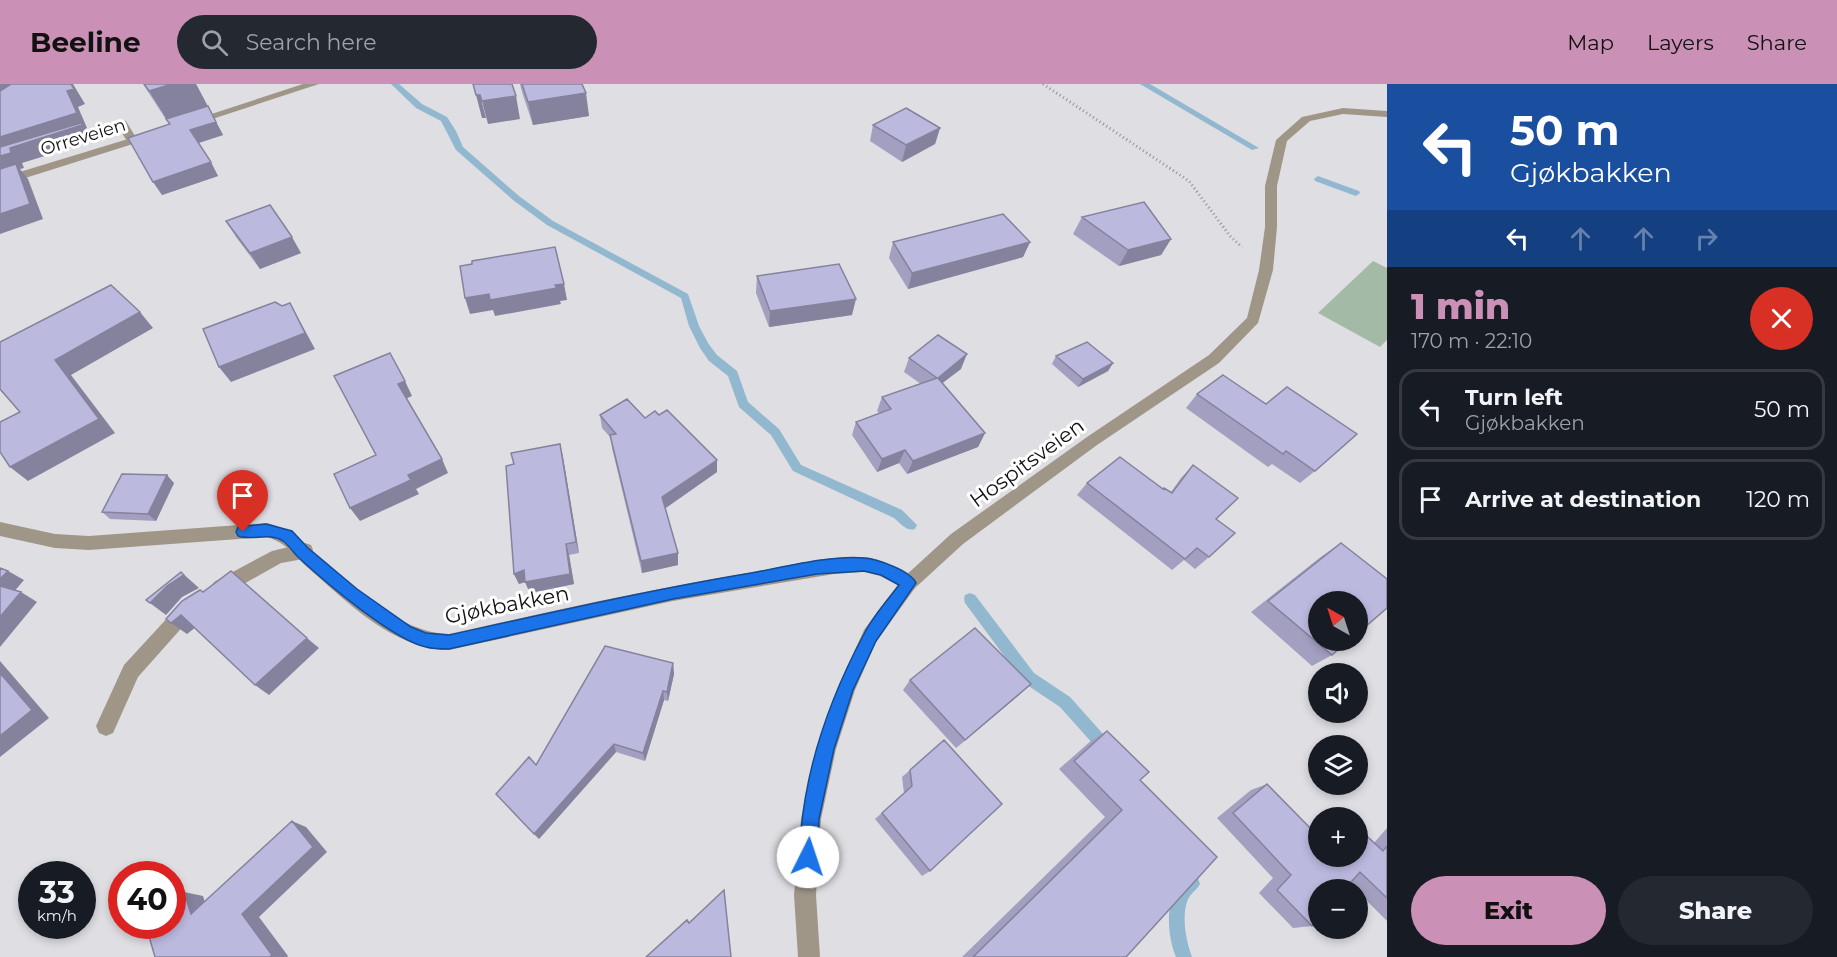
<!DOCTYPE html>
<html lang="en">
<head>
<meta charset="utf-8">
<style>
  body { margin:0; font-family:Montserrat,sans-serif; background:#242831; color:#f1f3f6; height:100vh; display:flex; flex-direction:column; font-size:22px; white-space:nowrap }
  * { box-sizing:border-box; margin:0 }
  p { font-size:20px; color:#9ea1a6 }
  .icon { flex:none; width:33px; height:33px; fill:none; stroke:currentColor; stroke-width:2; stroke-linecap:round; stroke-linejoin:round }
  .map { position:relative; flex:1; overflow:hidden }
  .panel { display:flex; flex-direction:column; background:#171b24; width:450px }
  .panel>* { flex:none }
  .top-card { background:#1a4fa0; color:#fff; overflow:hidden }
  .needle { width:39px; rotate:321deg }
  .tools { position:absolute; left:1308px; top:507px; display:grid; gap:12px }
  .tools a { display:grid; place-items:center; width:60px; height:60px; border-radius:50%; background:#171b24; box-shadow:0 3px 9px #0003; font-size:30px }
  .speed { position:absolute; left:18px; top:777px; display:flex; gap:12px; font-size:30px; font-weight:700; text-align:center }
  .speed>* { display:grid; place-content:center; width:78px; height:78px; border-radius:50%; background:#171b24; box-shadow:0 3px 9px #0003; line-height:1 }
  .speed small { font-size:15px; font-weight:400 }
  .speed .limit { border:9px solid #d22; background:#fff; color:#111 }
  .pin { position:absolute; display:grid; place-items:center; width:51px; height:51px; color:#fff; margin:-62px -26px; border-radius:50% 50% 50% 0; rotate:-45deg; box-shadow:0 0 6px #0007 }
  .pin .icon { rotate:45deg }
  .me { position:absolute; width:66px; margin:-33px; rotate:4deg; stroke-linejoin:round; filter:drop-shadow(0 0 4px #0008) }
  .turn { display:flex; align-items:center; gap:21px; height:126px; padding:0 24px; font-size:27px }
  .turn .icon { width:78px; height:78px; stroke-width:2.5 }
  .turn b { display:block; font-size:42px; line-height:51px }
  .lanes { display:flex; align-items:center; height:57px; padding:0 24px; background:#0003; justify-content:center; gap:30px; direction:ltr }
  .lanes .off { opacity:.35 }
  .round { display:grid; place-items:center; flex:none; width:63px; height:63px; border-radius:32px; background:#242831 }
  .summary { display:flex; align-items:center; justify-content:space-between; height:102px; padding:0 24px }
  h1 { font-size:36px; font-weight:800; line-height:45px; color:#cb90b6 }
  .button { display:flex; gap:12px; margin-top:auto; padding:12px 24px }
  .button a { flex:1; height:69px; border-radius:36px; background:#cb90b6; color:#111; font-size:24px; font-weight:800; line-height:69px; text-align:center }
  .button a+a { background:#242831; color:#f1f3f6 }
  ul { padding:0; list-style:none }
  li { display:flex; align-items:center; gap:18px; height:81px; margin:0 12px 9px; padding:0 12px; border:3px solid #363941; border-radius:18px }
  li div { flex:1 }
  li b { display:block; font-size:22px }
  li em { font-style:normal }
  header { display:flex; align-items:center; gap:36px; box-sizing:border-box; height:84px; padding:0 30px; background:#cb90b6; color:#111 }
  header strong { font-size:28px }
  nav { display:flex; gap:33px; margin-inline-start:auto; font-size:21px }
  .search { width:420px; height:54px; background:#242831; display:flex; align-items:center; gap:15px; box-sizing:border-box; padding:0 21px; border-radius:33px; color:#9ea1a6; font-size:22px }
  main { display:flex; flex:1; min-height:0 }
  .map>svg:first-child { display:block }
</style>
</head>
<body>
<header>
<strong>Beeline</strong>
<div class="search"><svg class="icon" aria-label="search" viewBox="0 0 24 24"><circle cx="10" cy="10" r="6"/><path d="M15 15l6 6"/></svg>Search here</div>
<nav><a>Map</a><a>Layers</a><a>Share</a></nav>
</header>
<main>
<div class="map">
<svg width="1387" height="873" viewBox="0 0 1387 873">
  <rect width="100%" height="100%" fill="#dedee3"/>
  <path fill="#a3bba6" d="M1373 177 1387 184V256L1380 263 1318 229Z"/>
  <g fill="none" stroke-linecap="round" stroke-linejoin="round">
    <path fill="#92b8cf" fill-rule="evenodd" d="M391 0H399L422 20 447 33 456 47 463 63 519 112 553 137 688 210 699 242 708 259 717 271 737 287 748 318 779 345 801 381 902 426 917 441 915 445C907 448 900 439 894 434L793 387 771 351 739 323 728 292 709 277 700 264 689 242 681 214 547 141 513 116 456 66 441 37 416 24Z
      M1140 0H1150L1259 64 1252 66Z
      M1318 92 1359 107 1360 109 1356 112 1353 111 1315 97 1314 95Z
      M970 509 975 511 1034 589 1070 613 1112 660 1114 665 1112 670 1107 672 1102 670 1060 623 1024 599 965 519 964 515 965 511Z
      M1192 792 1198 794 1200 800C1197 806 1191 809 1188 815 1181 832 1186 857 1192 873H1176C1166 849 1163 804 1192 792Z"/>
    <path stroke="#929296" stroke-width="3" stroke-dasharray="1 3" stroke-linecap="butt" d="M1043 0 1189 97 1230 152 1242 163"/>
    <path fill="#a09688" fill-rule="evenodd" d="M122 36 126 37 138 57 136 59H128L119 44 68 59 62 56Z
      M305 459 311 461 313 466 309 474 281 479 226 510 220 512 214 510 211 504 214 498 272 467Z
      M188 516 194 518 197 524 194 530 138 593 113 649 106 652 99 649 96 642 124 581 182 518Z"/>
    <path fill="#a09688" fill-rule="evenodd" d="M303 0H319L197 40 193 41 187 38Z
      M151 48 155 49V53L0 102V94Z
      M0 438 55 450 89 452 266 439C290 444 302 458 320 473 356 503 399 549 449 550 549 528 648 505 749 489 786 482 824 472 862 473 876 473 912 486 918 499L915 504 909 507 880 492 864 488 834 490 673 517 449 566C394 566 346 517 307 483 294 471 284 457 266 453L89 466 55 464 0 452Z"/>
    <path fill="#a09688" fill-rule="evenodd" d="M1343 24 1387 27V33L1343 30 1310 37 1287 57 1277 102V143L1273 186 1258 239 1219 279 1097 361 963 460 915 504 876 558 855 606 836 665 821 735 816 811 820 873H798L794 811 801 735 816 665 837 605 864 546 903 494 951 450 1087 353 1209 271 1247 234 1259 186 1265 143V102L1276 56 1302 33Z"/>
  </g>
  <path fill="#a29fc0" d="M143 0H196L223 51 199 59 218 92 162 111 169 40Z
    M520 0H582L589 32 533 41 522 8Z
    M873 41 940 44 935 60 902 78 870 57Z
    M1082 133 1171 155 1161 171 1119 182 1073 150Z
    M226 137 301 169 260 185 236 153Z
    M893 158H1030L1023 173 908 205 889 174Z
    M757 192 852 231 769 243 756 209Z
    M1056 272 1113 279 1108 287 1078 303 1052 280Z
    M909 274 961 285 942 299 985 349 978 363 907 390 899 379 877 388 852 351 856 338 879 329 877 327 882 313 921 300 904 288Z
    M1223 291 1315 387 1300 399 1272 380 1268 383 1186 324 1197 310Z
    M600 331 645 334 717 388 665 424 678 469V481L642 489 612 364 611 354 602 344Z
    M560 360 563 373 579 469 569 471 574 500 530 509 525 498 519 500 514 490V380Z
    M1193 381 1216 435 1209 473 1195 485 1184 476 1172 486 1077 411 1087 399 1163 405 1171 408 1181 394Z
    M174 399 156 437 110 435 102 428Z
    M1341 459 1332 571 1312 582 1251 528 1322 472Z
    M673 579 674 590 668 617 664 616 645 677 616 668 539 755 536 681Z
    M910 596 1020 610 956 664 903 606Z
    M1107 647 1140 696 1126 873H962L1105 733 1059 685 1092 656Z
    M910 686 930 787 922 792 875 735 904 709 902 693Z
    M1267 700 1318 772 1374 759 1387 744V837L1358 808V806H1355L1349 800 1312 842 1293 844 1259 809 1273 794 1217 734 1251 706Z"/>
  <path fill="#84829c" d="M0 0H22L0 17Z
    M71 0H73L85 20 78 23 87 44 85 45 93 57 22 79 24 84 20 85 28 95 43 135 0 150V53L67 7Z
    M172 0H196L223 51 198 59 169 39 149 7Z
    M586 9 589 32 533 41 528 18Z
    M476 11H480L486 34H482Z
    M516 12 520 35 488 40 482 17Z
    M940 44 935 60 902 78 906 61Z
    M211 78 218 92 162 111 153 98Z
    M292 153 301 169 260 185 250 169Z
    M1171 155 1161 171 1119 182 1128 166Z
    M1030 158 1023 173 908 205 912 189Z
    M564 200 567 216 560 217 561 220 495 232 493 226 470 230 465 214 489 210Z
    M856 215 852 231 769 243 770 227Z
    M290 219 315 265 231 298 219 283Z
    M140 228 153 244 71 291 115 349 28 397 10 383 55 276Z
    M967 270 961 285 932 307 938 294Z
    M1113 279 1108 287 1078 303 1083 295Z
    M405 297 412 312 405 315 398 300Z
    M985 349 978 363 907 390 913 377Z
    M560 360 563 373 579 469 576 458Z
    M905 366 899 379 877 388 882 375Z
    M442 375 448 389 416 405 419 410 360 437 350 424 408 391Z
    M717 376V388L663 426 662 413Z
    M167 391 174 399 156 437 148 430Z
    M566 460 569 471 574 500 530 509 525 498Z
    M678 469V481L642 489 641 477Z
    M524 486 528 497 519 500 514 490Z
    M8 487 24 496 12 510 0 503V495Z
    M181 488 199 504 182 513 166 531 150 519Z
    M21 508 37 518 0 563V533Z
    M181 531 196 543 187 550 171 539Z
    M307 554 319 564 269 611 255 601Z
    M0 577 49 634 0 673Z
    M673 579 674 590 668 617 667 608Z
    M1031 600 1020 610 956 664 965 656Z
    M663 607 664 616 645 677 643 669Z
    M614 660 616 668 539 755 534 750Z
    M292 737 306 743 327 768 259 833 288 872 287 873H269L242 830Z
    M184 808 203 812 209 832 191 830Z"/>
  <path fill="#bcb9df" stroke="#84829c" stroke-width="1.5" d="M11 0H71L74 5 67 7 77 29 0 53V7Z
    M144 0H172L149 7Z
    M473 0H512L516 12 482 17 480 11H476Z
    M522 0H582L586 9 528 18Z
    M208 22 216 38 190 46 211 78 153 98 128 54 170 40 166 35Z
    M906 24 940 44 906 61 873 41Z
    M81 39 82 41 10 64 11 69 0 72V63Z
    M16 80 30 120 0 130V85Z
    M1144 118 1171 155 1128 166 1082 133Z
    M270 121 292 153 250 169 226 137Z
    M1003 130 1030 158 912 189 893 158Z
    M555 163 564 200 555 201 557 204 490 216 489 210 465 214 460 182 472 180V177Z
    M839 180 856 215 770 227 757 192Z
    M111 201 140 228 55 276 99 335 10 383 0 368V338L20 328 0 305V258Z
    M275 218 282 222 290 219 305 249 219 283 203 245Z
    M938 251 967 270 938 294 985 349 913 377 905 366 882 375 856 338 891 325 882 313 937 294 909 274Z
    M1087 258 1113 279 1083 295 1056 272Z
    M390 269 405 297 398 300 442 375 408 391 411 396 350 424 334 390 376 371 334 292Z
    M1223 291 1266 320 1287 303 1357 350 1315 387 1286 367 1283 370 1197 310Z
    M627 315 645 334 655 327 659 331 667 326 717 376 662 413 678 469 641 477 610 351 616 350 600 331Z
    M560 360 576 458 566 460 570 490 525 498 524 486 514 490 506 382 514 380 511 369Z
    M1120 373 1163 405 1164 404 1172 409 1193 381 1238 414 1216 435 1235 449 1209 473 1197 464 1185 475 1087 399Z
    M122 390 167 391 148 430 102 428Z
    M1341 459 1387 495V524L1358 549V518H1318V556H1349L1332 571 1268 517Z
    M0 484 8 487 0 495Z
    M231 487 307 554 255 601 181 531 171 539 166 535 182 517 200 506 203 508Z
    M181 488 184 491 167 502 150 519 146 516Z
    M0 502 21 508 0 533Z
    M975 544 1031 600 965 656 910 596Z
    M605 562 673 579 667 608 663 607 643 669 614 660 534 750 496 710 529 673 536 681Z
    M0 589 32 626 0 652Z
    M1107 647 1149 688 1140 696 1217 773 1126 873H973L1122 726 1074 677Z
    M944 656 1002 720 930 787 882 729 912 702 910 686Z
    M1267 700 1318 752V772H1358V744L1383 767 1387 762V814L1360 788 1344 806H1318V835L1312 842 1277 806 1291 791 1233 729Z
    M292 737 313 763 242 830 272 871 269 873H155L146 842H172V818L184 808 191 830Z
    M724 806 731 873H646L687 836 689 839Z"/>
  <path fill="#1a73e8" stroke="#114b97" stroke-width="1.5" d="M266 440 292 447 308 464 357 505 411 543 426 549 449 551C549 529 650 506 751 489 785 483 831 471 864 474 877 475 911 487 916 499L876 557 853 606 834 665 819 735 817 773 814 779 808 782 802 779C798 769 801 758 801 747 807 679 832 610 864 550 873 532 887 517 899 501L881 491 864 487 817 490 673 515 449 565C441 565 433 565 426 563 393 556 325 498 299 474 293 469 289 461 283 457 270 448 252 457 238 452L236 448 238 443Z"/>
  <g text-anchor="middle" stroke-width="6" stroke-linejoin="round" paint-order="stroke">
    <g font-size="18" fill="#131315" stroke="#fff">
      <text transform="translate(83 53) rotate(-17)" y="6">Orreveien</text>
    </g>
    <g font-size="21" fill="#131315" stroke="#fff">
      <text transform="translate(1027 379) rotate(-36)" y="7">Hospitsveien</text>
      <text transform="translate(507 521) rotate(-11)" y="7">Gjøkbakken</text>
    </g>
  </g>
</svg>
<div class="tools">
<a><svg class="needle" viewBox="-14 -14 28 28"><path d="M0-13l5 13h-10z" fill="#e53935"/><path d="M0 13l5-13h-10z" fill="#9ea1a6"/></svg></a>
<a><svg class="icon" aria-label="sound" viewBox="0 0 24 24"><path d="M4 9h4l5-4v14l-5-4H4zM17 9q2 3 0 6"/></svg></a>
<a><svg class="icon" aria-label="layers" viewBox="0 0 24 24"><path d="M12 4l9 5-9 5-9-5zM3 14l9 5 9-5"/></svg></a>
<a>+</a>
<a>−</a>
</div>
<div class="speed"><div>33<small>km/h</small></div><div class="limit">40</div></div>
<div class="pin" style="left:243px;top:448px;background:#d93025"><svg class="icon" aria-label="arrive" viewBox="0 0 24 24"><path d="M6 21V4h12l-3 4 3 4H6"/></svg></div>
<svg class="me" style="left:808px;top:773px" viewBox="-20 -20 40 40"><circle r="19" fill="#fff"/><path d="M0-13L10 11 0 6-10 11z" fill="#1a73e8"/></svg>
</div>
<section class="panel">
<div class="top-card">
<div class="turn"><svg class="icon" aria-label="left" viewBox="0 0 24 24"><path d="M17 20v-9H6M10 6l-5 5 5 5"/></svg><div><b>50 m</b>Gjøkbakken</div></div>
<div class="lanes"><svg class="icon" aria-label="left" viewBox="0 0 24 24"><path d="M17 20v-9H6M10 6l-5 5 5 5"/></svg><svg class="icon off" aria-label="ahead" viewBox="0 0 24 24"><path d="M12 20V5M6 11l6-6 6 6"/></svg><svg class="icon off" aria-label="ahead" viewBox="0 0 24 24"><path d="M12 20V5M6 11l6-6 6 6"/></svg><svg class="icon off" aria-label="right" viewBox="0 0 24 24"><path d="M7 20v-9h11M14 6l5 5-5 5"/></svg></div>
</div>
<div class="summary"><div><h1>1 min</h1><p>170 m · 22:10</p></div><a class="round" style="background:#d93025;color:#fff"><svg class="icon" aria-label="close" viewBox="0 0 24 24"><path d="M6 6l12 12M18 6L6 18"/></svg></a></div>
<ul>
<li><svg class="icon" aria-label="left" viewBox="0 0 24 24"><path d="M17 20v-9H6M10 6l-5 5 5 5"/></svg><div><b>Turn left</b><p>Gjøkbakken</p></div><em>50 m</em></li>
<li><svg class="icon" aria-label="arrive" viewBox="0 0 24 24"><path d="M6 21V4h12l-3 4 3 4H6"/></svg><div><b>Arrive at destination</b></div><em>120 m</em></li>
</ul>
<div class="button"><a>Exit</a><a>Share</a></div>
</section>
</main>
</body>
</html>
